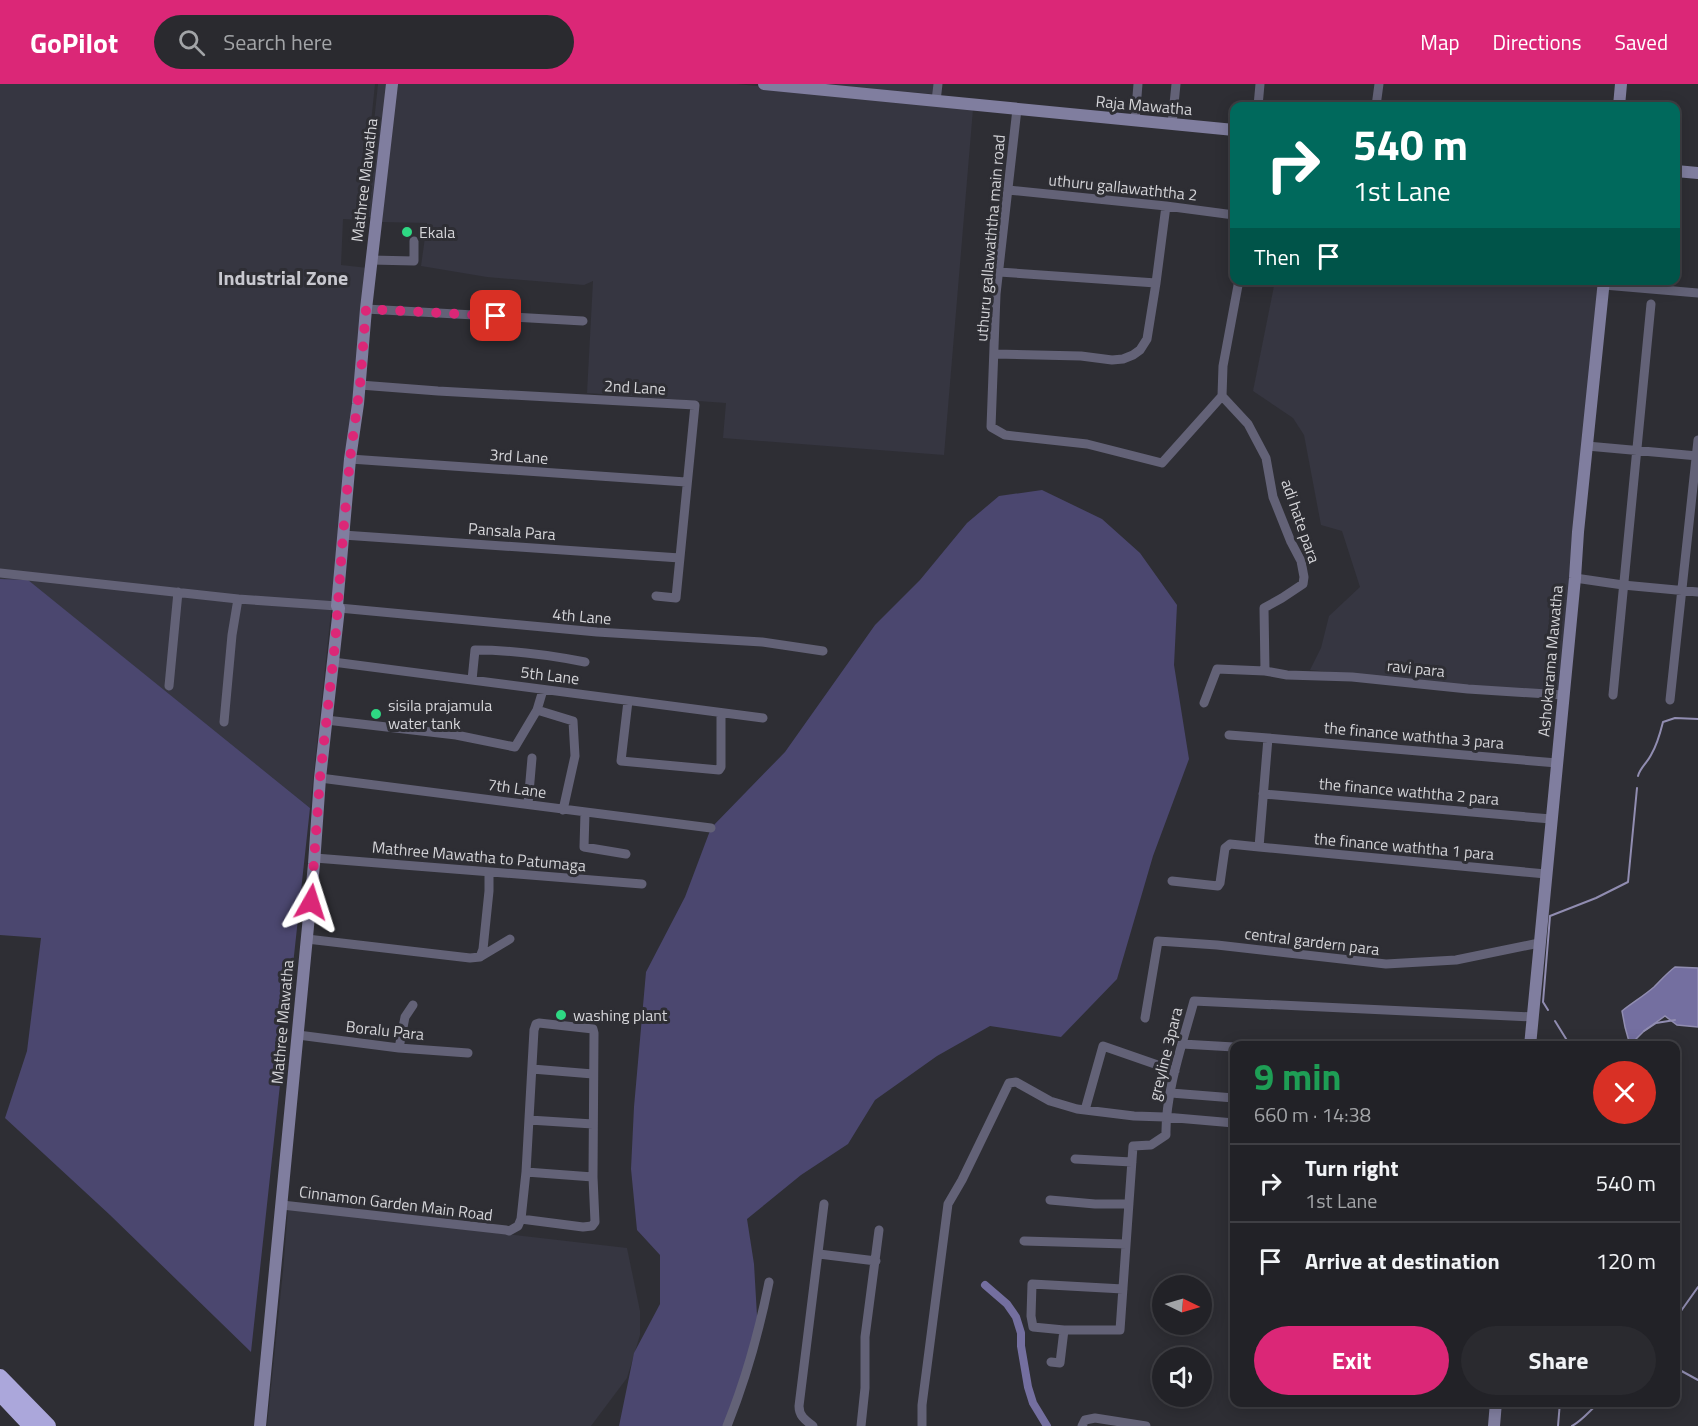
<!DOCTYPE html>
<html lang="en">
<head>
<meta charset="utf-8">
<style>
  body { margin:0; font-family:"Titillium Web",sans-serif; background:#2a2a2f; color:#f1f3f6; height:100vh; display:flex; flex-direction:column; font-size:22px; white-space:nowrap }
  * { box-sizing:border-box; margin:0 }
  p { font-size:20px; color:#a2a4a7 }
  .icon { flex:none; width:33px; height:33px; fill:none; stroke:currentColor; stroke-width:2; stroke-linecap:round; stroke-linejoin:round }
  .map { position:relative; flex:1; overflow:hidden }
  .sheet { position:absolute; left:1230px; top:957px; width:450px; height:366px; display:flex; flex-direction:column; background:#222227; border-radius:12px; box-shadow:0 3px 15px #0003,0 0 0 2px #3f3f44 }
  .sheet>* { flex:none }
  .hud { position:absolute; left:1230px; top:18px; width:450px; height:183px; border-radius:12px; box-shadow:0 3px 15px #0003,0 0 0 2px #3f3f44; background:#00695c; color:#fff; overflow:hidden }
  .needle { width:39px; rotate:95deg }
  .controls { position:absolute; left:1152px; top:1191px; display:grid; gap:12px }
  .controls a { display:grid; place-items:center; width:60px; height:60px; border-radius:50%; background:#222227; box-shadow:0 3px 15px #0003,0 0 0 2px #3f3f44; font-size:30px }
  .pin { position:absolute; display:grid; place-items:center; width:51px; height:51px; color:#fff; margin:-26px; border-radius:12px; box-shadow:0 3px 9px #0006 }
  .me { position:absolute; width:66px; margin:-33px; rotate:6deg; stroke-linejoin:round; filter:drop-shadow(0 0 4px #0008) }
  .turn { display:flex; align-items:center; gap:21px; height:126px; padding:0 24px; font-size:27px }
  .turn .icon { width:78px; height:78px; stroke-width:2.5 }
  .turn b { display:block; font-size:42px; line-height:51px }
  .then { display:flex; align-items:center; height:57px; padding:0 24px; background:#0003; gap:12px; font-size:22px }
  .round { display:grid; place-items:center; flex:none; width:63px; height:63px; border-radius:32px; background:#2a2a2f }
  .summary { display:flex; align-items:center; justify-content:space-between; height:102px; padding:0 24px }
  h1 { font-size:36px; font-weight:700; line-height:45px; color:#1e9e55 }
  .action { display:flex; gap:12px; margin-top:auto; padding:12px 24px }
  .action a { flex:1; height:69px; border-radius:36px; background:#db2777; color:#fff; font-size:24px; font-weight:700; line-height:69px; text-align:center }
  .action a+a { background:#2a2a2f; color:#f1f3f6 }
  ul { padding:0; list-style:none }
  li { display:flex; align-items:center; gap:18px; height:78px; padding:0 24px; border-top:2px solid #3f3f44 }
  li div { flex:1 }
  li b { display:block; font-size:22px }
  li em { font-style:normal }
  header { display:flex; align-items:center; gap:36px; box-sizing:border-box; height:84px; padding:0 30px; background:#db2777; color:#fff }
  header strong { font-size:28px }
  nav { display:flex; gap:33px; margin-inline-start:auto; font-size:21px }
  .search { width:420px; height:54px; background:#2a2a2f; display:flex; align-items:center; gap:15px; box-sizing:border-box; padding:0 21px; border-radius:33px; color:#a2a4a7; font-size:22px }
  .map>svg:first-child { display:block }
</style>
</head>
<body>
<header>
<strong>GoPilot</strong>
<div class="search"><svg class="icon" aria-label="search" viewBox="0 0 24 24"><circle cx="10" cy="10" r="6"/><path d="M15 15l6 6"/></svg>Search here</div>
<nav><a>Map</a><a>Directions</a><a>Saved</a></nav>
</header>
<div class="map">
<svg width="1698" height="1342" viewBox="0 0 1698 1342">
  <rect width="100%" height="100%" fill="#2e2e34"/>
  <path fill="#363641" d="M0 0H375L361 136 343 135 341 181 368 184 310 724 28 497 0 495Z
    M378 0H387L372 133H364Z
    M394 0H737L973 25 944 371 723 354 726 319 587 309 593 197 584 201 487 193 421 182 427 139 382 138Z
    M817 0H934L933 10Z
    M1275 197H1598L1559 611 1310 586 1321 564 1329 532 1360 503 1342 447 1321 441 1304 351 1293 334 1253 307Z
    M288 1125 627 1164 640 1227V1251L627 1294 591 1342H267L283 1187Z"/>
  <path fill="#4b476f" d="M1042 406 1102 435 1140 469 1177 521 1174 581 1189 675 1153 772 1117 895 1061 953 990 942 937 972 875 1016 848 1060 801 1091 747 1135 754 1180 758 1249 727 1342H619L634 1269 660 1220V1171L637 1146 631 1085 634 1023 646 888 685 813 711 744 785 668 875 541 920 496 967 439 999 412Z
    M0 495 28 496 310 724 251 1268 110 1131 5 1034 27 967 41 854 0 851Z"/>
  <path fill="#746fa0" stroke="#918db1" stroke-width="1.5" d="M1675 883 1698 884V943L1677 941 1665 932 1644 947 1630 961 1625 943 1622 927C1632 919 1645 911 1654 903 1661 896 1667 889 1675 883Z"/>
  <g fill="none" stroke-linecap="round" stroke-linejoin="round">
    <path stroke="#918db1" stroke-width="2" d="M1638 692C1640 684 1647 679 1651 671 1657 661 1660 650 1663 638L1675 634 1698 635
      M1548 926 1543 918 1550 832 1596 814 1628 798 1637 704
      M1555 937 1568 958
      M1644 947 1656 939 1675 936
      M1676 1234 1698 1203
      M1676 1284 1698 1296
      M1558 1342 1560 1318
      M1572 1342C1583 1336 1590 1326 1600 1318"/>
    <path stroke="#746fa0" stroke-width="8" d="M985 1201 1007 1220 1016 1233 1021 1249V1262L1028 1303 1033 1319 1047 1342"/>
    <path stroke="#636277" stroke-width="9" d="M936 17 938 0
      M1258 22 1260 0
      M1376 22 1379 0
      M1017 25 996 210 991 343 1005 351 1087 360 1162 379 1222 312
      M1135 37 1138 0
      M1172 40 1176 0
      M1008 106 1166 122 1234 131
      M371 176 414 177V157
      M999 188 1156 199 1166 122
      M1604 201 1698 209
      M366 225 583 237
      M994 270 1081 272 1112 276 1123 275 1133 271 1140 266 1147 255 1156 199
      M360 301 438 307 695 321 676 514 656 512
      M1222 312 1223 282 1239 196
      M1587 362 1698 372
      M350 375 686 398
      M343 451 680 474
      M0 489 238 515 337 522
      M1575 494 1623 501 1698 508
      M339 524 597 548 762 558 823 567
      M333 578 763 634
      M1265 587 1287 591 1352 593 1468 605 1563 611
      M472 596 475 566C511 566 549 571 585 578
      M169 602 178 508
      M1613 611 1651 220
      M1670 616 1698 356
      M628 617 621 677 719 686 721 683V629
      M1204 619 1217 585 1265 587 1264 524 1282 514 1303 500 1304 493 1301 477 1291 458 1273 413 1266 374 1248 340 1222 312
      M537 626 573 637 575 672 563 726
      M326 636 456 651 515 663 537 626 543 606
      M224 638 232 551 238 515
      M1268 654 1557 679
      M320 694 711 744
      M1263 710 1551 735
      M528 720 532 674
      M585 729 584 763 626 770
      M1259 763 1546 790
      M315 774 642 800
      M1172 797 1218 802 1220 799 1225 764 1230 760 1259 763 1268 654 1229 651
      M307 855 470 874 480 873 483 865 489 807V788
      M480 873 510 855
      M1145 934 1158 857 1217 861 1386 880 1456 876 1539 859
      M298 951 399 964 468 969
      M1182 960 1234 963
      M399 964 405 933 413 921
      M532 985 593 990
      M1171 1009 1234 1014
      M1085 1026 1103 962 1175 987
      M529 1036 593 1040
      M1075 1075 1132 1078
      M526 1088 593 1093
      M1050 1116 1095 1120H1129
      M282 1121 506 1146 509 1147 518 1142 521 1135 526 1088 534 946 536 940 539 939 593 945 594 949 593 1093 595 1138 592 1142 583 1143 521 1135
      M1024 1157 1126 1160
      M819 1170 876 1177
      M1064 1246 1033 1243 1031 1232 1032 1200 1123 1205
      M1051 1278 1060 1279 1064 1246H1120L1133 1062 1151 1061 1166 1051C1165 1009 1183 958 1194 917L1533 933
      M727 1342C746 1295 759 1248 769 1198
      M813 1342C805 1336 799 1332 799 1322L824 1120
      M861 1342 865 1304V1253L879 1146
      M922 1342V1321L948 1120 962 1096 1009 999 1016 998 1050 1017 1077 1025 1134 1032 1165 1033 1234 1039
      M1082 1342 1085 1336 1095 1334 1146 1342"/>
    <path stroke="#807e9f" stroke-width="12" d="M764 0 1234 46
      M1619 22 1621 0
      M1676 87 1698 89
      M1530 962 1575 494 1578 448 1604 196
      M260 1342 314 780 320 694 339 524 337 522 350 375 358 320 366 225 392 0
      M1494 1342 1496 1318"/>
    <path stroke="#aba7db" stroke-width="16" d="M0 1293 48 1342
      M0 1309 31 1342"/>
  </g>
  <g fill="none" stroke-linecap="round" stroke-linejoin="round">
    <path stroke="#db2777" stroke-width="10" stroke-dasharray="0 18" d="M311 818 320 694 335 560 343 451 350 375 360 301 366 225 496 232"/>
  </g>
  <g fill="#2ed883" stroke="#2e2e34" stroke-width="2">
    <circle cx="407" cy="148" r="6"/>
    <circle cx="376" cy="630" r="6"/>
    <circle cx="561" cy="931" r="6"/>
  </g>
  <g text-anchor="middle" stroke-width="6" stroke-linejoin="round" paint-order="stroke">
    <g font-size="16" fill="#d4d4d8" stroke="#2e2e34">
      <text transform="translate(1144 21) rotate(5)" y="6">Raja Mawatha</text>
      <text transform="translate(364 96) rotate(-83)" y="6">Mathree Mawatha</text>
      <text transform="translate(1123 103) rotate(6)" y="6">uthuru gallawaththa 2</text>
      <text transform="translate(990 154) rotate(-85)" y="6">uthuru gallawaththa main road</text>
      <text transform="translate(635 303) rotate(3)" y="6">2nd Lane</text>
      <text transform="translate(519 372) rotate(4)" y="6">3rd Lane</text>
      <text transform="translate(1301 437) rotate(71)" y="6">adi hate para</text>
      <text transform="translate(512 447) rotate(4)" y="6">Pansala Para</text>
      <text transform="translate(582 532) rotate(5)" y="6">4th Lane</text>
      <text transform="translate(1550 577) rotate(-85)" y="6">Ashokarama Mawatha</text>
      <text transform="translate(1416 584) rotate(6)" y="6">ravi para</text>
      <text transform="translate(550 591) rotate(7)" y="6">5th Lane</text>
      <text transform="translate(1414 651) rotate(5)" y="6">the finance waththa 3 para</text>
      <text transform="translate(517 704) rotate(8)" y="6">7th Lane</text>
      <text transform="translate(1409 707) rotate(5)" y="6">the finance waththa 2 para</text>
      <text transform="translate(1404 762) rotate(5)" y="6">the finance waththa 1 para</text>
      <text transform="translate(479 772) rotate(5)" y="6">Mathree Mawatha to Patumaga</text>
      <text transform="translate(1312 857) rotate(7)" y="6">central gardern para</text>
      <text transform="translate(282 938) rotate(-85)" y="6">Mathree Mawatha</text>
      <text transform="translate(385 946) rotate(6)" y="6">Boralu Para</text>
      <text transform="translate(1165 970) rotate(-76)" y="6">greyline 3para</text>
      <text transform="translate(396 1119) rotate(7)" y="6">Cinnamon Garden Main Road</text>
    </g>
    <g font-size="16" fill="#d4d4d8" stroke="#2e2e34" text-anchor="start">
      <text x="419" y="154">Ekala</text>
      <text x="388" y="627">sisila prajamula<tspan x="388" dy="18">water tank</tspan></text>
      <text x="573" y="937">washing plant</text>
    </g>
    <g font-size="20" font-weight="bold" fill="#c8c8cf" stroke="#2e2e34">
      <text x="283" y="201">Industrial Zone</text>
    </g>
  </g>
</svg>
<div class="controls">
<a><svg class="needle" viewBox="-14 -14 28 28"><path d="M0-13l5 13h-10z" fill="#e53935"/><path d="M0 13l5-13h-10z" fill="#a2a4a7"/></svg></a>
<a><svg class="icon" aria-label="sound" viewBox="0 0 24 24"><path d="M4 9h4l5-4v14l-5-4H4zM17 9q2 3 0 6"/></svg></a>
</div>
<div class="pin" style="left:496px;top:232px;background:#d93025"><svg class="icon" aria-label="arrive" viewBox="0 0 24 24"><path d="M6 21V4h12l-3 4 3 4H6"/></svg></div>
<svg class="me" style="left:311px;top:818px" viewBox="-20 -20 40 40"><path d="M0-17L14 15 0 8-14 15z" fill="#db2777" stroke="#fff" stroke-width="4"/></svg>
<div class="hud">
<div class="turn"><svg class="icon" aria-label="right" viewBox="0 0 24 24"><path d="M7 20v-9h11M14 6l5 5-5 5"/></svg><div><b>540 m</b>1st Lane</div></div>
<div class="then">Then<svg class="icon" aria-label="arrive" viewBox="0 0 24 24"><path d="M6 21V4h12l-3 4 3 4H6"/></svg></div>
</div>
<section class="sheet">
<div class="summary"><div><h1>9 min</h1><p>660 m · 14:38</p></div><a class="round" style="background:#d93025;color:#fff"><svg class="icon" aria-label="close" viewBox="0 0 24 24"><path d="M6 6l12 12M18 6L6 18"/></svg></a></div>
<ul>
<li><svg class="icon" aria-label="right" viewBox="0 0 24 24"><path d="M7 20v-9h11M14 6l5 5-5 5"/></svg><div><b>Turn right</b><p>1st Lane</p></div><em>540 m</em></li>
<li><svg class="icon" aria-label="arrive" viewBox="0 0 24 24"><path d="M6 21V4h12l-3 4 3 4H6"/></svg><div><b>Arrive at destination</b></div><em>120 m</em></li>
</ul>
<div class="action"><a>Exit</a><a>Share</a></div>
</section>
</div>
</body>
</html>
